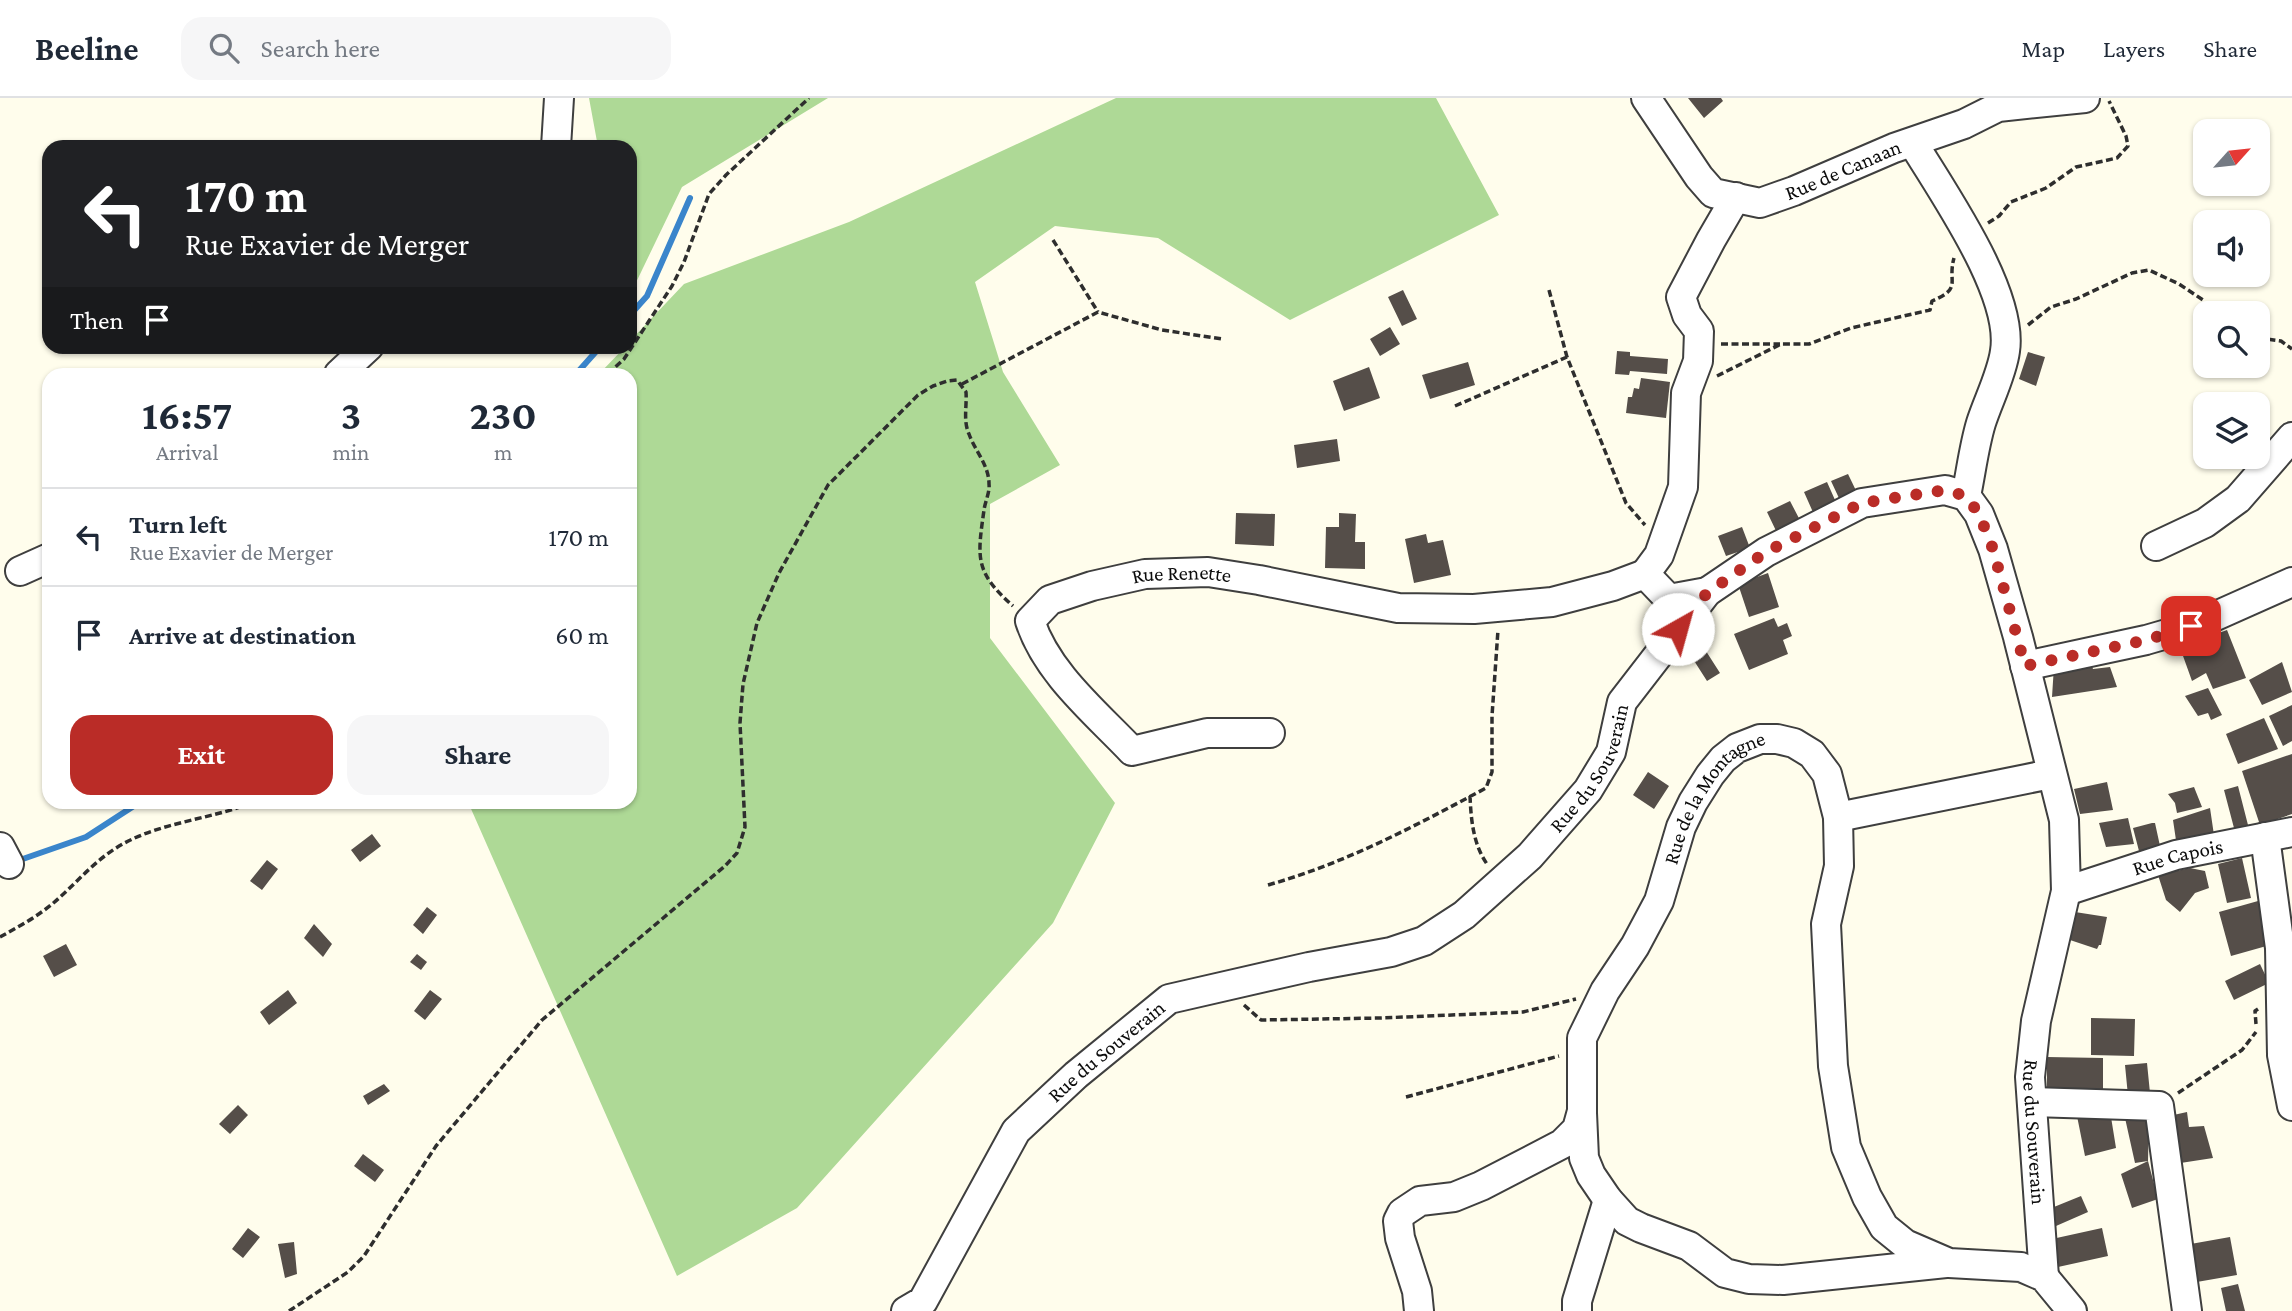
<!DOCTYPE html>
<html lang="en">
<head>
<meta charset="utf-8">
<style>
  body { margin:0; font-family:"Crimson Pro",serif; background:#f6f6f7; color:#1f2937; height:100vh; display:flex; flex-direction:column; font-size:26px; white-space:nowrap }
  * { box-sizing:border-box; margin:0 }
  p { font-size:23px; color:#747a83 }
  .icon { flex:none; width:38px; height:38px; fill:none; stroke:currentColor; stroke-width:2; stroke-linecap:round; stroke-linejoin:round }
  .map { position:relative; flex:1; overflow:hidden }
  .drawer { position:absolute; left:42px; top:270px; width:595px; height:441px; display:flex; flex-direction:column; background:#fff; border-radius:21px; box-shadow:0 2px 5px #0004 }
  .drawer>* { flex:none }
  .banner { position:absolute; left:42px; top:42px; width:595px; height:214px; border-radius:21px; box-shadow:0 2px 5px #0004; background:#202124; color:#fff; overflow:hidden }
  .needle { width:46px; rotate:63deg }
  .fabs { position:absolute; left:2193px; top:21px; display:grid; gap:14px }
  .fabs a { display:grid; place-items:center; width:77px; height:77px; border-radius:14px; background:#fff; box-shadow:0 2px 5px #0004; font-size:35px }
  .pin { position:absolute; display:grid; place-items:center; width:60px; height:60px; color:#fff; margin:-30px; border-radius:14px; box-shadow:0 4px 10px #0006 }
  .me { position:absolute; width:77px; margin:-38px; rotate:38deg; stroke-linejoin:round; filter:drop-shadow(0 0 5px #0008) }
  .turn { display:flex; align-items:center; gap:24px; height:147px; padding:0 28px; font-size:32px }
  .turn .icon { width:91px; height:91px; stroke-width:2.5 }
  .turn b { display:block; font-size:49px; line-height:60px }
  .then { display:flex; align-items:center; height:66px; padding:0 28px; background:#0003; gap:14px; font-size:26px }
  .eta { display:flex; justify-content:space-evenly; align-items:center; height:119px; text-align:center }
  .eta b { font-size:42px; font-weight:700; line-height:49px }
  .action { display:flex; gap:14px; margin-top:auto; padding:14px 28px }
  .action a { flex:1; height:80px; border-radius:21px; background:#ba2c27; color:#fff; font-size:28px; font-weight:700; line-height:80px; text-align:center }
  .action a+a { background:#f6f6f7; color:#1f2937 }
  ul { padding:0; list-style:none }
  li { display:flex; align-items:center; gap:21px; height:98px; padding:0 28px; border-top:2px solid #e0e1e3 }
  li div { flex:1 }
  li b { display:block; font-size:26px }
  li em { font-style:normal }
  header { display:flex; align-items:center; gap:42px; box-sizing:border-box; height:98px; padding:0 35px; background:#fff; border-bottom:2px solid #e0e1e3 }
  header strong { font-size:33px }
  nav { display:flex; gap:38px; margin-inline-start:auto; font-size:24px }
  .search { width:490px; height:63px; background:#f6f6f7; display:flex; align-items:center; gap:18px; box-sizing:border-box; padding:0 24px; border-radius:21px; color:#747a83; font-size:26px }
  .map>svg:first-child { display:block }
</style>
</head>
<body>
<header>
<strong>Beeline</strong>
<div class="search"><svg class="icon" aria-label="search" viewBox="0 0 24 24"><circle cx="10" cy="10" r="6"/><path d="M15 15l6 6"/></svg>Search here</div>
<nav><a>Map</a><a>Layers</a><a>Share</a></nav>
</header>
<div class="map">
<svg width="2292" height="1213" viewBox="0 0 2292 1213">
  <rect width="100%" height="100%" fill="#fffdec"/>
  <path fill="#aed996" d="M589 0H828L682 89 630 197V49H598Z
    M1116 0H1436L1499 117 1290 222 1158 140 1055 128 975 184 1003 274 1060 367 990 406V540L1115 705 1053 825 797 1110 677 1178 468 704H630V276H599L625 249 630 248V243L684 186 849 124Z"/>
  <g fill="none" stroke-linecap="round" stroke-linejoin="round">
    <path stroke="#3a85cb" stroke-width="6" d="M630 217 647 198 690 100
      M576 276 601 248
      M17 763 86 739 140 704"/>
  </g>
  <path fill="#554e49" d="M1688 0H1721L1723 3 1704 20Z
    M1403 192 1417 221 1402 228 1388 199Z
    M1390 229 1400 246 1380 258 1370 241Z
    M1617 253 1630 254V258L1668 261 1667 276 1630 273 1629 277 1615 276Z
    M2028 254 2045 259 2036 288 2019 281Z
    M1468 264 1475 287 1430 301 1422 277Z
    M1369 269 1380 300 1344 313 1333 283Z
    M1641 280 1670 284 1666 320 1626 315 1628 299H1632L1634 290 1639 291Z
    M1337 341 1340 363 1297 370 1294 347Z
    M1848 376 1862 405 1845 413 1831 383Z
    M1827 384 1839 411 1816 421 1804 394Z
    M1790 403 1803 428 1779 439 1767 414Z
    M1236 415 1275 416 1274 448 1235 446Z
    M1339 415 1356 416 1355 444H1365V471L1325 470 1326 429H1339Z
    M1742 429 1750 450 1726 458 1718 438Z
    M1426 436 1428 445 1443 442 1451 477 1414 485 1405 441Z
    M1768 475 1779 509 1749 519 1738 486Z
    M1774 520 1778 529 1787 525 1792 538 1783 542 1788 556 1749 572 1734 536Z
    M2227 532 2246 580 2213 591 2206 575 2192 583 2178 544 2191 538 2194 544Z
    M1704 550 1720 575 1707 583 1691 558Z
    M2090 563 2093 571 2110 569 2117 589 2052 599 2054 568Z
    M2282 564 2292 594 2262 607 2249 582Z
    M2208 590 2222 617 2211 622 2208 615 2198 618 2185 598Z
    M2292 607V643L2283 648 2269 618Z
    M2264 620 2278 651 2238 666 2226 636Z
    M2292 656V716L2260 727 2242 673Z
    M1648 674 1669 688 1654 711 1633 697Z
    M2107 684 2113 712 2080 716 2074 691Z
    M2238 688 2248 727 2234 730 2224 692Z
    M2194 689 2202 709 2177 715 2175 705 2168 696Z
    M2210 710 2215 744 2177 749 2173 722Z
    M2128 720 2134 746 2106 749 2099 725Z
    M2152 725H2155L2160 748 2139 753 2133 730Z
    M372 736 381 748 360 764 351 752Z
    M2242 760 2251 800 2227 805 2218 766Z
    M267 762 278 771 262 792 250 783Z
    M2190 770 2205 773 2209 790 2195 795 2180 814 2166 802 2158 777Z
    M2258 803 2270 847 2231 858 2219 814Z
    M427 809 437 817 423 836 413 827Z
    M2075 814 2107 819 2101 847H2099L2097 851 2064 840Z
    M314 826 332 846 323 859 304 840Z
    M66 846 77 867 54 879 43 858Z
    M417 856 427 864 421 872 410 864Z
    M2260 866 2269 885 2234 902 2225 883Z
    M288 892 297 905 269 927 260 914Z
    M430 892 442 901 425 922 414 913Z
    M2091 920 2135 921 2134 958 2091 957Z
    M2047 959 2103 960V992L2047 991Z
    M2147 965 2150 995 2128 998 2125 967Z
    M384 986 390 993 368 1007 363 998Z
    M238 1007 248 1017 230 1036 219 1026Z
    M2187 1014 2189 1029 2204 1028 2213 1060 2174 1066 2169 1018Z
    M2077 1018 2111 1019 2116 1050 2085 1058Z
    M2149 1019 2148 1063 2135 1065 2125 1020Z
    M363 1056 384 1072 375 1084 354 1068Z
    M2148 1063 2158 1101 2132 1110 2121 1076Z
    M2081 1098 2088 1114 2056 1128 2049 1111Z
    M248 1130 260 1139 243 1160 232 1151Z
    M2102 1130 2108 1158 2058 1169 2052 1141Z
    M2230 1139 2237 1177 2191 1185 2185 1147Z
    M294 1144 297 1176 285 1180 278 1146Z
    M2238 1186 2245 1213H2226L2221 1190Z"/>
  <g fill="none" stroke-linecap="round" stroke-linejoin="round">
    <defs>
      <g id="minor">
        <path id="s1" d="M1646 0 1699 79 1713 95 1760 105 1794 93 1894 50 1964 26 1998 9 2085 0"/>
        <path d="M1913 45C1943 95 2014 195 2005 253 2002 276 1988 303 1981 325 1974 348 1971 374 1966 398"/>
        <path d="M556 49 559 0"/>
        <path d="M339 276 369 248"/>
        <path d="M2156 448 2205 425 2238 401 2292 339"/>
        <path d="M20 473 49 460"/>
        <path d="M1707 494 1669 501 1645 476 1659 457 1683 389 1686 295 1698 263 1699 233 1687 217 1681 199 1711 142 1736 99"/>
        <path d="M2025 568 2146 542 2191 529 2292 484"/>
        <path id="s2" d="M1270 635H1207L1132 653C1095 614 1047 575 1030 523L1050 502 1092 488 1145 476 1208 474 1259 482 1398 510 1474 511 1552 504 1613 488 1645 476"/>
        <path d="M1838 719 2051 676"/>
        <path d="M2265 739 2280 850 2282 957 2292 1008"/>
        <path d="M0 749 9 766"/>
        <path id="s3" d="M2066 793 2176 757 2292 734"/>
        <path d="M2032 1004 2159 1008 2187 1213"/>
        <path d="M1582 1015 1584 1060 1591 1077 1608 1102 1627 1123 1641 1130 1689 1148 1725 1175 1749 1181 1783 1182 1946 1165"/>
        <path id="s4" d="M906 1213 923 1203 1016 1033 1076 977 1169 901 1309 869 1391 854 1424 843 1464 817 1530 758 1588 692 1611 654 1622 604 1707 494 1766 454 1862 405 1945 392 1966 398 1979 416 1993 451 2018 539 2064 722 2066 793 2036 923 2030 979 2044 1179"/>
        <path id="s5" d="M1419 1213 1417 1193 1400 1140 1398 1123 1402 1115 1420 1103 1454 1099 1481 1088 1562 1046 1577 1031 1582 1013V940L1605 893 1635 848 1659 803 1681 729 1693 704 1710 677 1723 661 1737 650 1760 641H1777L1794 645 1812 656 1827 676 1838 719 1839 768 1826 826 1833 968 1846 1049 1867 1099 1884 1129 1905 1146 1949 1165 2021 1169 2044 1179 2072 1213"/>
        <path d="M1577 1213V1203L1608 1102"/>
      </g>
    </defs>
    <use href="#minor" stroke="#3f3f3f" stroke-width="32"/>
    <path stroke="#2e2e2e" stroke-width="3.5" stroke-dasharray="7 3.5" stroke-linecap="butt" d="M1988 125 1999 118 2011 104 2046 90 2076 69 2117 60 2128 48 2126 38 2109 3
      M1053 142 1098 214
      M1549 192 1567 259 1626 405 1645 427
      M2028 227 2051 209 2076 201 2132 175 2149 172 2179 186 2203 202 2209 215
      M2258 240 2281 243 2292 251
      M1721 246H1780
      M608 276 624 261 672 188 684 164 709 96 726 77 809 0
      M1717 278 1781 246H1809L1851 230 1930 212 1932 203C1963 190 1947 185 1954 160
      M962 286 1098 214 1162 232 1222 241
      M1455 308 1567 259
      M1470 698C1471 721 1473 746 1487 766
      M1268 787C1346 765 1415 728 1486 690L1492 674V618L1498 532
      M0 839C20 828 42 816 59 800 78 783 94 764 116 750 157 724 210 722 254 704
      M1244 907 1261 922 1381 920 1523 914 1576 901
      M2256 926 2255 913 2258 911
      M2178 995 2242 952 2256 934
      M1406 999 1559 958
      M289 1213 348 1174 364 1158 436 1048 542 922 725 768 737 755 745 729 740 625 743 586 757 525 779 475 828 387 918 297 933 288 947 283 957 282 966 294C967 308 963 323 969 336 975 353 989 367 989 386 990 394 985 404 984 412 977 461 975 474 1013 508"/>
    <use href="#minor" stroke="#fff" stroke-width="28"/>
  </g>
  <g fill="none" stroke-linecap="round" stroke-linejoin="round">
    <path stroke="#ba2c27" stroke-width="12" stroke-dasharray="0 21.6" d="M1678 531 1707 495 1766 454 1862 405 1945 392 1966 398 1979 416 1993 451 2025 568 2146 542 2191 528"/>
  </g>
  <g text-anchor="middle" stroke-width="7" stroke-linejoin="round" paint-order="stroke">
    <g font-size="21" fill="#0c0c0c" stroke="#fff">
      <text dy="7" stroke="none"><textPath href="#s1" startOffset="254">Rue de Canaan</textPath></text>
      <text dy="7" stroke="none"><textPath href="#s2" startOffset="471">Rue Renette</textPath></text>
      <text dy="7" stroke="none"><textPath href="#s4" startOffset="922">Rue du Souverain</textPath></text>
      <text dy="7" stroke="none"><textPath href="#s5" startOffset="670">Rue de la Montagne</textPath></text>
      <text dy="7" stroke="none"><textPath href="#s3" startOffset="117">Rue Capois</textPath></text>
      <text dy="7" stroke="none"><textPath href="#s4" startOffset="334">Rue du Souverain</textPath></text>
      <text dy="7" stroke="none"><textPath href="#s4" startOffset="2077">Rue du Souverain</textPath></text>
    </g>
  </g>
</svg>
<div class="fabs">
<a><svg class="needle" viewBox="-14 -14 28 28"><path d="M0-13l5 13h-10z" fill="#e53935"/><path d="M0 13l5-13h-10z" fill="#747a83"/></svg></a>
<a><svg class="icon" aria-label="sound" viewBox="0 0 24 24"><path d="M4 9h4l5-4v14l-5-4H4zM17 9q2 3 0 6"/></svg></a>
<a><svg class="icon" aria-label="search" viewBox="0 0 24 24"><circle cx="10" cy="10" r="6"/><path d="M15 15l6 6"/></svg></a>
<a><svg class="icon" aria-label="layers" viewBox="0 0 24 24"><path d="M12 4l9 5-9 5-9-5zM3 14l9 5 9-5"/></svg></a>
</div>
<div class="pin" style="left:2191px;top:528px;background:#d93025"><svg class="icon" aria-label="arrive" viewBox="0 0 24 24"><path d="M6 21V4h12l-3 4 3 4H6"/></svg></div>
<svg class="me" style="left:1678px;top:531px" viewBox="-20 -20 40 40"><circle r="19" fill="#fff"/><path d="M0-13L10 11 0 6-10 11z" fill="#ba2c27"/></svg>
<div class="banner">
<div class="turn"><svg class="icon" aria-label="left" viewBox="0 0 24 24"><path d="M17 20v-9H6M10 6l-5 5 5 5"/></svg><div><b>170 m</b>Rue Exavier de Merger</div></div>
<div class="then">Then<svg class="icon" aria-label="arrive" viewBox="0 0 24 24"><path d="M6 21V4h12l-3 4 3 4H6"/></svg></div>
</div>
<section class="drawer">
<div class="eta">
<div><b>16:57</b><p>Arrival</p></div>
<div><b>3</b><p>min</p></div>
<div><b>230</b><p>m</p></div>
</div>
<ul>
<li><svg class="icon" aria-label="left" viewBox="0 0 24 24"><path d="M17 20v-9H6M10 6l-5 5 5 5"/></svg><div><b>Turn left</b><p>Rue Exavier de Merger</p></div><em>170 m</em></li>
<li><svg class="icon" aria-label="arrive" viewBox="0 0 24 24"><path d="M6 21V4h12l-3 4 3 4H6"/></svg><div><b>Arrive at destination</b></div><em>60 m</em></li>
</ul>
<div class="action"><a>Exit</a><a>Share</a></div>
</section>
</div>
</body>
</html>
